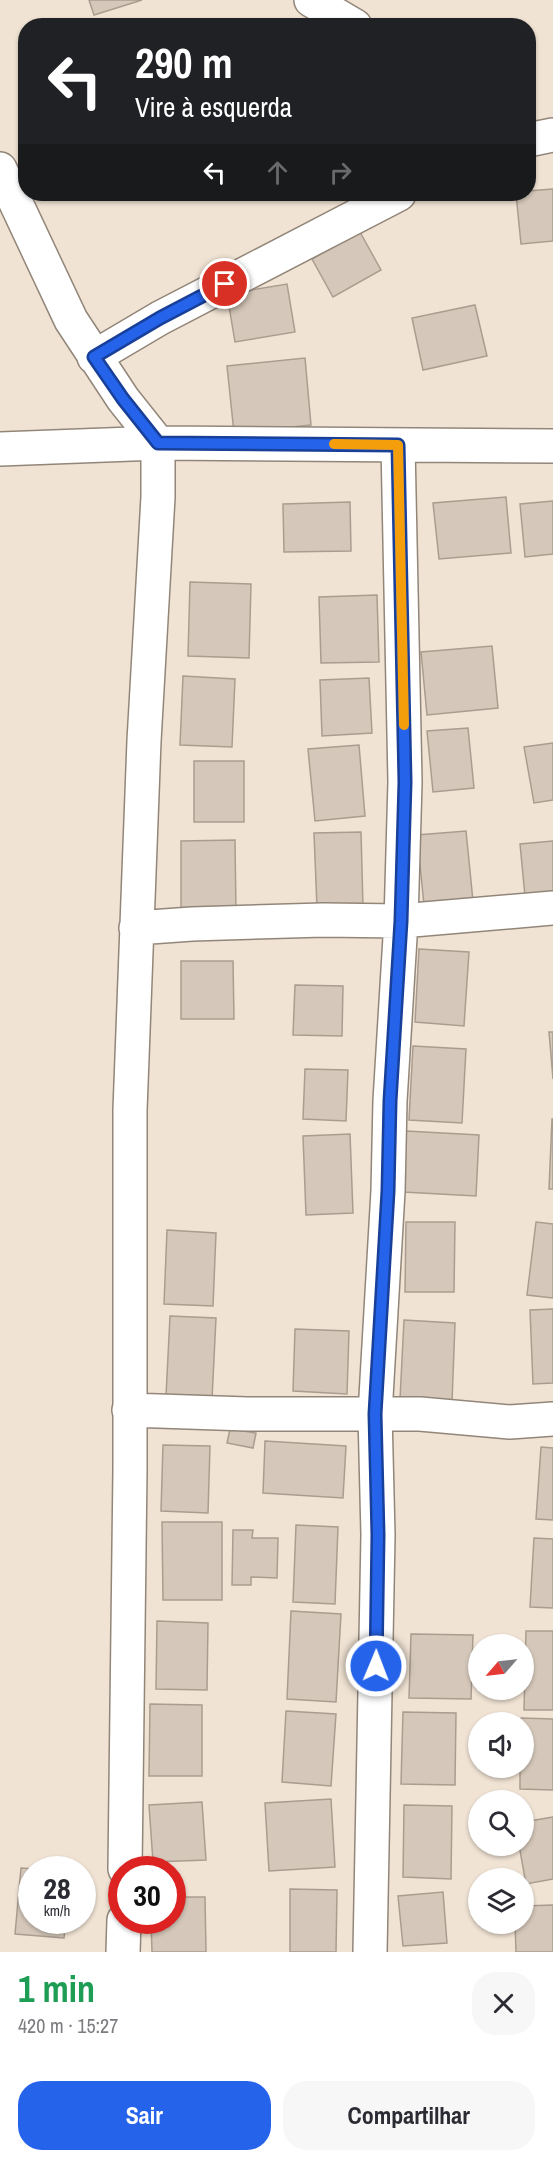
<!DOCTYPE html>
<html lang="pt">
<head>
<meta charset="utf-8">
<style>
  body { margin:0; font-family:"Archivo Narrow",sans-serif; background:#f7f7f7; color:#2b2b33; height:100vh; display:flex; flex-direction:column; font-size:22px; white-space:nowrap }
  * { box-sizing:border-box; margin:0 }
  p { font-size:20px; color:#7c7c81 }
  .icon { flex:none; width:33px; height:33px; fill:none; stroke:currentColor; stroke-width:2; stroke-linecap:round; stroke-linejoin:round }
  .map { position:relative; height:1952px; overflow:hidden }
  .drawer { display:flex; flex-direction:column; background:#fff; flex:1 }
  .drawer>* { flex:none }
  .top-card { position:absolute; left:18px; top:18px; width:518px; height:183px; border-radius:24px; box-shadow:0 2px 4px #0004; background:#202124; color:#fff; overflow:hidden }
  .needle { width:39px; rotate:242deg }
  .buttons { position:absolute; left:468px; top:1634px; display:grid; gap:12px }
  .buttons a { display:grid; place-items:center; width:66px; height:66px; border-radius:50%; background:#fff; box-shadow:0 2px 4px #0004; font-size:30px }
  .speed { position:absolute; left:18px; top:1856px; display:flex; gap:12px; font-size:30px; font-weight:700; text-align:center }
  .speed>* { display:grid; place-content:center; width:78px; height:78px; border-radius:50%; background:#fff; box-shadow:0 2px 4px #0004; line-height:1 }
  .speed small { font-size:15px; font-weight:400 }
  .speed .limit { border:9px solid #d22; background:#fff; color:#111 }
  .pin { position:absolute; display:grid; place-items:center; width:51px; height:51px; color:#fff; margin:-26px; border:3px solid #fff; border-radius:50%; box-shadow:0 2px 6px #0007 }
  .me { position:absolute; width:66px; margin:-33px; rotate:1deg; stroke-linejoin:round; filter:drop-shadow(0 0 4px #0008) }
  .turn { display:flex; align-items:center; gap:21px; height:126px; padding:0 18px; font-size:27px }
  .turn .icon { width:78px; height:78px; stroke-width:2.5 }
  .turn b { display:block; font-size:42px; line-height:51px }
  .lanes { display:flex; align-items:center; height:57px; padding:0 18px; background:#0003; justify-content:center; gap:30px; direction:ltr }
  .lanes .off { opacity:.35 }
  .round { display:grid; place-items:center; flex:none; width:63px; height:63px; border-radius:24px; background:#f7f7f7 }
  .headline { display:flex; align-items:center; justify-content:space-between; height:102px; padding:0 18px }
  h1 { font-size:36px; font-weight:700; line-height:45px; color:#1e9e55 }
  .primary-button { display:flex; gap:12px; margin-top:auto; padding:12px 18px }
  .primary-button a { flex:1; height:69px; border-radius:24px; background:#2563eb; color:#fff; font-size:24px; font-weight:700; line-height:69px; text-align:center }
  .primary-button a+a { background:#f7f7f7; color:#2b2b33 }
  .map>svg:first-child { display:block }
</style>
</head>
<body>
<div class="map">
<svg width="553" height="1952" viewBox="0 0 553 1952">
  <rect width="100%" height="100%" fill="#f0e3d4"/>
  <path fill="#d5c8ba" stroke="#aa9d90" stroke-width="1.5" d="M89 0H142L94 15Z
    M553 189V241L521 244 516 194H528V191Z
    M360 232 381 270 333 297 312 259Z
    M287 284 295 332 235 342 227 294Z
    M475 305 487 356 423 370 412 318Z
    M305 358 311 425 234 433 227 366Z
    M506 497 511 553 439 559 433 503Z
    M553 501V554L525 557 520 504Z
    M350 502 351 551 284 552 283 504Z
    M190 582 251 584 249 658 188 656Z
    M377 595 379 662 321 663 319 597Z
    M492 646 498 708 427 715 421 652Z
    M183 676 235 679 232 747 180 745Z
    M369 678 372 733 322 736 320 680Z
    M468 728 474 788 433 792 427 731Z
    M553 743V800L534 803 524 747Z
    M359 745 365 816 315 821 308 749Z
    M194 761H244V822H194Z
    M466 831 473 901 424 905 417 835Z
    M361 832 363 907 317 908 314 833Z
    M235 840 236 913 181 914V841Z
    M553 841V894L525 896 520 844Z
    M419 949 469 952 464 1026 415 1022Z
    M181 961H233L234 1019H181Z
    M295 985 343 986 342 1036 293 1035Z
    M549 1032H553V1079Z
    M413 1046 466 1049 462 1123 409 1120Z
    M305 1069 348 1070 346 1121 303 1119Z
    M552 1119H553V1189H549Z
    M406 1131 479 1135 476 1196 403 1192Z
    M350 1134 353 1213 306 1215 303 1136Z
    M406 1222H455L454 1292H405Z
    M536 1222 553 1224V1298L527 1295Z
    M167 1230 216 1233 213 1306 164 1304Z
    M553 1309V1383L533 1384 530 1310Z
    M170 1316 216 1318 212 1399 166 1396Z
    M404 1320 455 1323 452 1402 400 1399Z
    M295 1329 349 1331 347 1394 293 1391Z
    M230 1429 256 1433 253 1448 227 1443Z
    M265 1441 346 1446 343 1498 263 1493Z
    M163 1445 210 1446 208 1513 161 1511Z
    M541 1447 553 1448V1520L536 1519Z
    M162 1522H222V1600H163Z
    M296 1525 338 1527 335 1604 293 1602Z
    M233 1530H253L252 1538H278L277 1578 251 1577V1585H232Z
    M534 1538 553 1539V1608L530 1607Z
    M291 1611 341 1614 336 1702 287 1699Z
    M157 1621 208 1623 207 1690 156 1689Z
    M526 1631H553V1710H524Z
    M411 1634 473 1635 471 1699 409 1698Z
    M150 1704 202 1705V1776H149Z
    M286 1711 336 1714 331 1786 282 1782Z
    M403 1712 456 1713 455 1785 401 1784Z
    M521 1718 553 1719V1790L520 1789V1767H524V1722H521Z
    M331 1799 335 1867 269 1871 265 1803Z
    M202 1802 206 1860 153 1862 149 1805Z
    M404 1805 452 1806 451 1879 403 1877Z
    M553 1817V1879L526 1884 519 1845H524V1822Z
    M21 1868 36 1869H32V1920H66L64 1938 15 1934Z
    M290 1889 337 1890 336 1952H290Z
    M443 1892 447 1943 403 1946 398 1896Z
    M172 1897H205L206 1952H152L151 1920H172Z
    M553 1905V1952H516L515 1923H524V1906Z"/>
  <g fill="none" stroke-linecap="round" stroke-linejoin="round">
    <defs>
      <path id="minor" d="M311 0 355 26
        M528 140 553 135
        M0 169 71 320 123 399 158 443V497L144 741 130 1110V1469L125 1869
        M94 357 160 318 399 194
        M0 449 158 443 553 446
        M136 928 192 924 323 920 401 921 553 908
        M129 1410 247 1414H420L510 1422 553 1419
        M123 1952 124 1920
        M370 1952 378 1535 375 1414 388 1191 390 1101 401 921 405 782 398 445"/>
    </defs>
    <use href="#minor" stroke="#928679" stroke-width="36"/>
    <use href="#minor" stroke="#fff" stroke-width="33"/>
  </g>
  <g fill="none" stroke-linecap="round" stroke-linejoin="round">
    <defs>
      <path id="route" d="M225 284 160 318 94 357 123 399 158 443 398 445 405 782 401 921 390 1101 388 1191 375 1414 378 1535 376 1666"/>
    </defs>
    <use href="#route" stroke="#184099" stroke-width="15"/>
    <use href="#route" stroke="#2563eb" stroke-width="10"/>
    <path stroke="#f59e0b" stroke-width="10" d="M334 444 398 445 404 725"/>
  </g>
</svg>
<div class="buttons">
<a><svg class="needle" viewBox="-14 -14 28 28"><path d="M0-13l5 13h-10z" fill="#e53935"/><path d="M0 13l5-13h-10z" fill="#7c7c81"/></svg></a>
<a><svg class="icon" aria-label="sound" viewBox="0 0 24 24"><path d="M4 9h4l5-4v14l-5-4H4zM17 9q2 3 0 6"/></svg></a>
<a><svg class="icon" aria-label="search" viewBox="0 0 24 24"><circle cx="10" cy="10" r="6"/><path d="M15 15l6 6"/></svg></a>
<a><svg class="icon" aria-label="layers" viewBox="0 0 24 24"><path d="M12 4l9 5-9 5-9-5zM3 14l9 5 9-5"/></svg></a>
</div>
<div class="speed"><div>28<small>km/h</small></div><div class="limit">30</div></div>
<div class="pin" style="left:225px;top:284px;background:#d93025"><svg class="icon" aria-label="arrive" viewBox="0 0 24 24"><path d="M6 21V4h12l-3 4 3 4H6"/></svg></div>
<svg class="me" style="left:376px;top:1666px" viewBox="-20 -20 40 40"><circle r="17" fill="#2563eb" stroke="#fff" stroke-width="3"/><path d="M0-11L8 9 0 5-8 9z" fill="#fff"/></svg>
<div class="top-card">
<div class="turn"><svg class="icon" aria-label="left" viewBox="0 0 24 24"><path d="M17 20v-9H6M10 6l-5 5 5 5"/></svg><div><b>290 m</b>Vire à esquerda</div></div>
<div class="lanes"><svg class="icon" aria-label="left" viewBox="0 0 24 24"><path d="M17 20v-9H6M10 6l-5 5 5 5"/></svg><svg class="icon off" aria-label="ahead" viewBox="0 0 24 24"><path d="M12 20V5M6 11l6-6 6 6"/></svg><svg class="icon off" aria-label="right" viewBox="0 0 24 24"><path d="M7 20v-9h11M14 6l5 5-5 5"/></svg></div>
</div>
</div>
<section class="drawer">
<div class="headline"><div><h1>1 min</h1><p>420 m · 15:27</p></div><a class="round"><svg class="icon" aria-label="close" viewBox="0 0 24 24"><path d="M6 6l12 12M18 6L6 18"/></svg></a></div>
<div class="primary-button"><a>Sair</a><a>Compartilhar</a></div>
</section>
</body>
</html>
